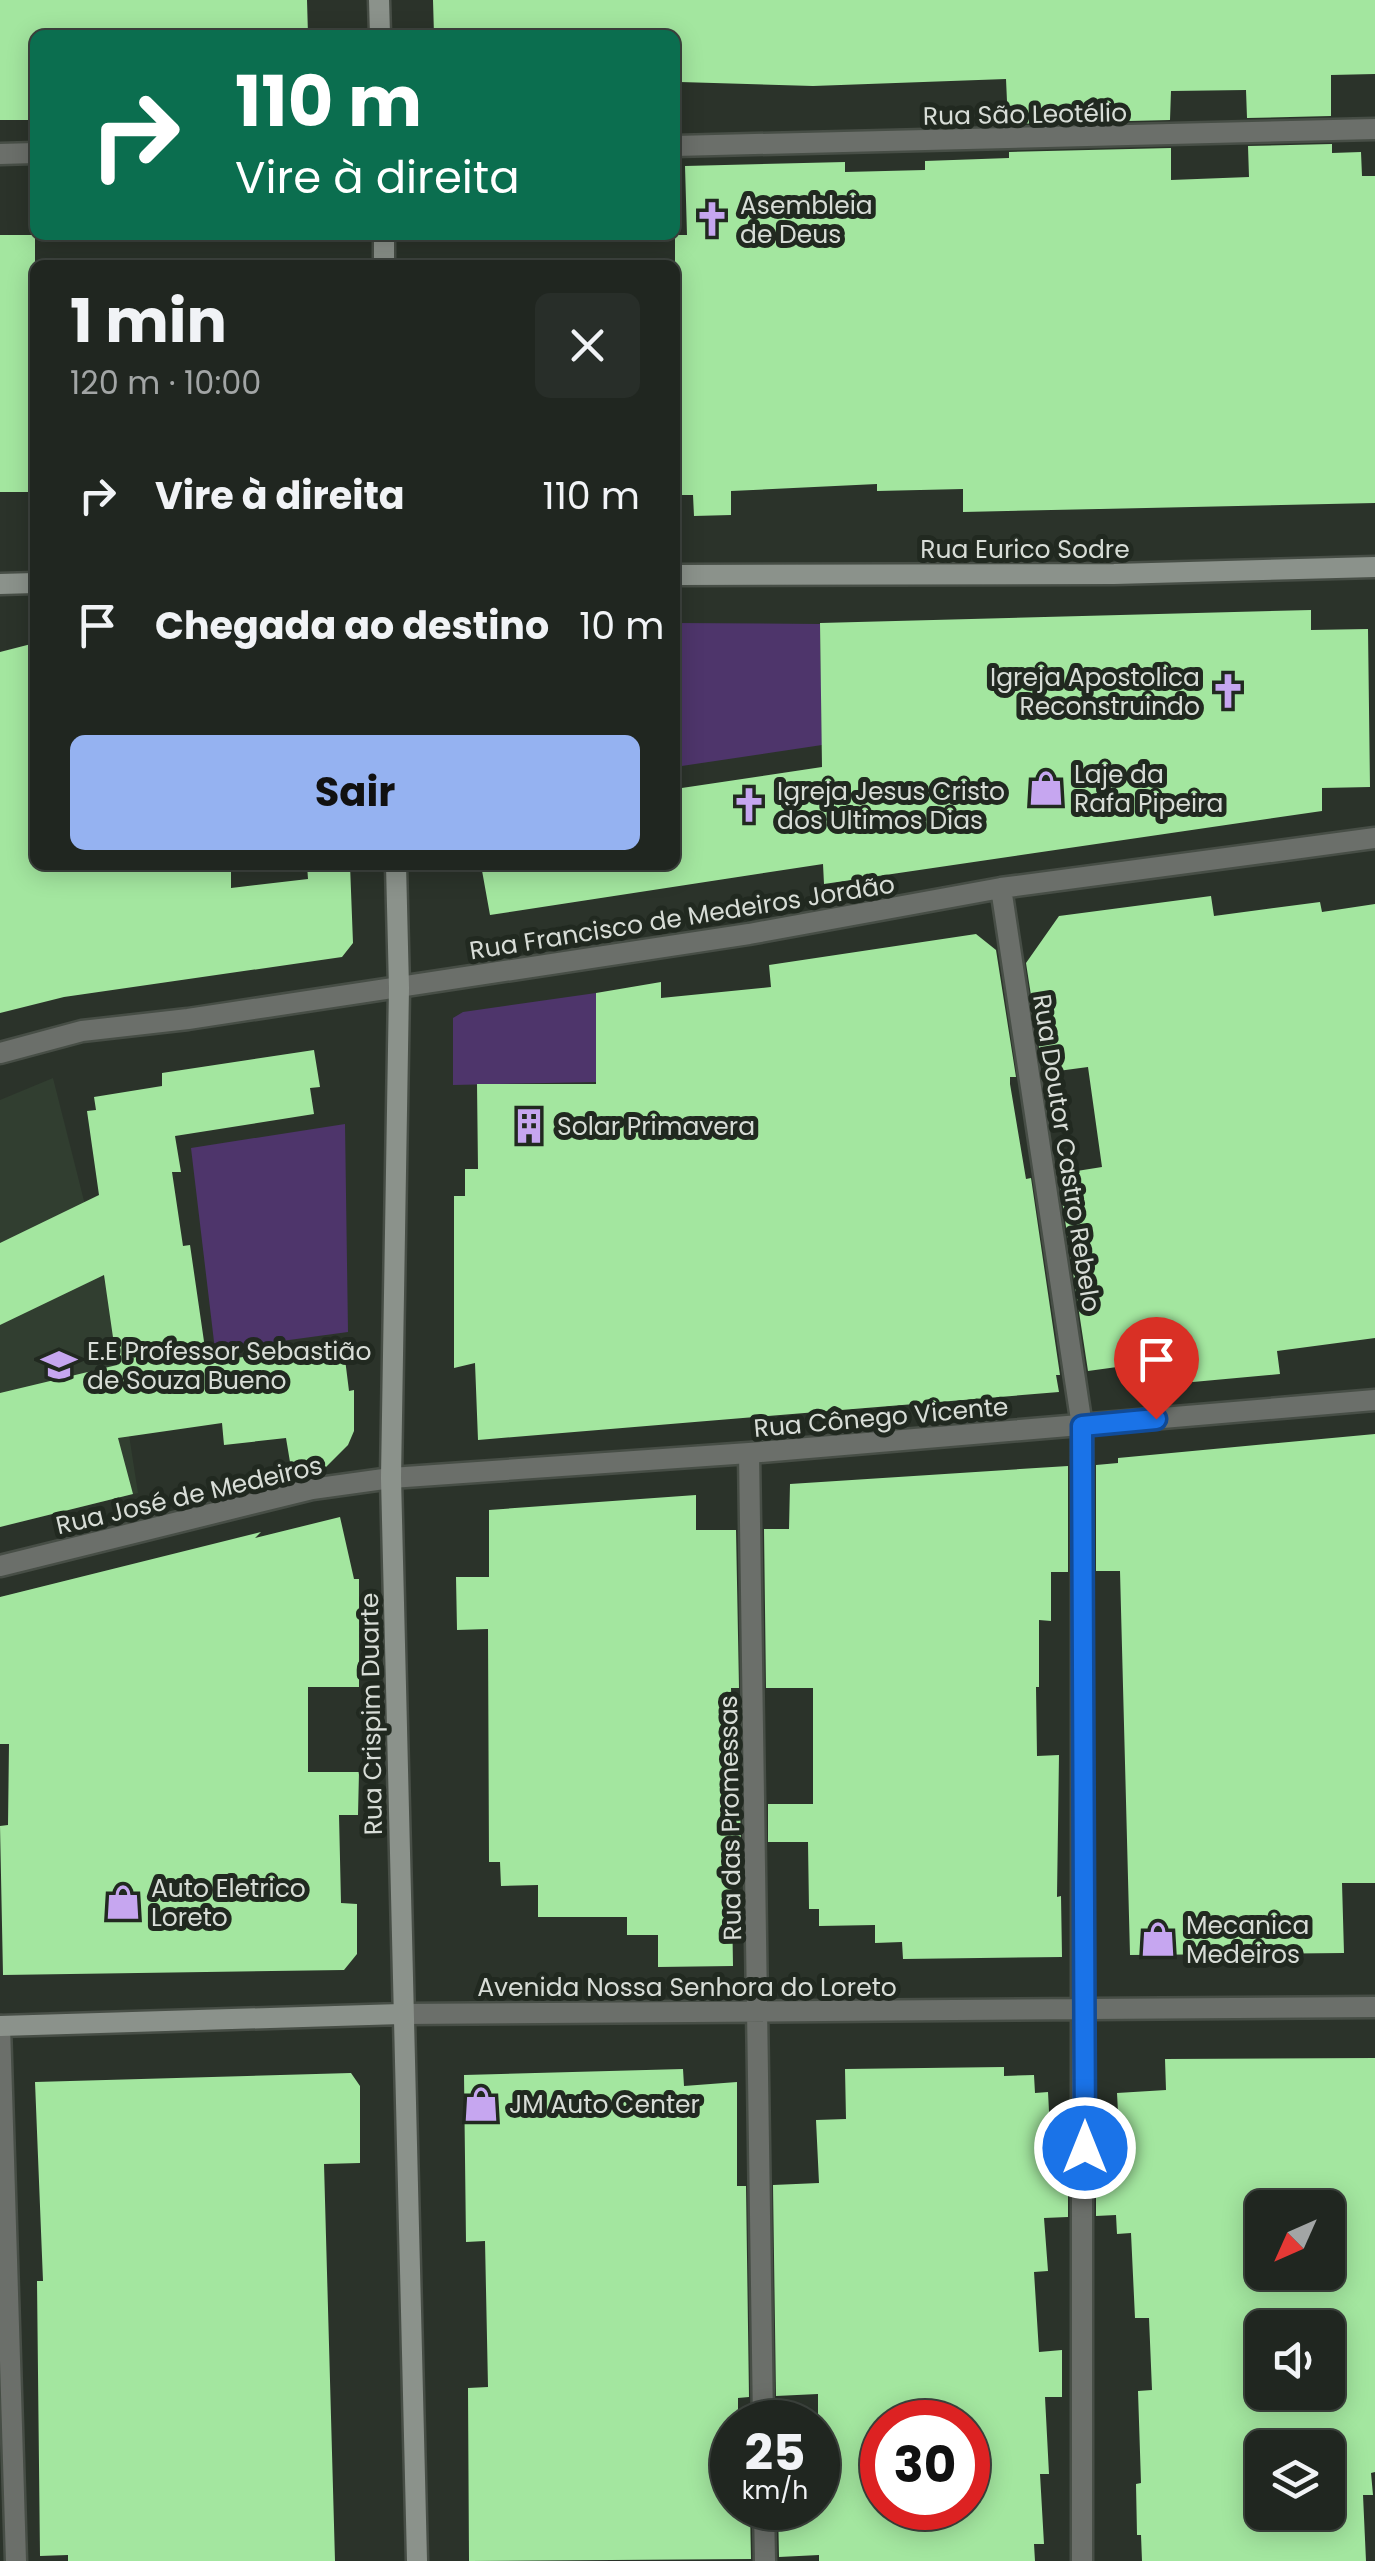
<!DOCTYPE html>
<html lang="pt">
<head>
<meta charset="utf-8">
<style>
  body { margin:0; font-family:Poppins,sans-serif; background:#282e29; color:#f1f3f6; height:100vh; display:flex; flex-direction:column; font-size:38px; white-space:nowrap }
  * { box-sizing:border-box; margin:0 }
  p { font-size:32px; color:#a2a5a5 }
  .icon { flex:none; width:55px; height:55px; fill:none; stroke:currentColor; stroke-width:2; stroke-linecap:round; stroke-linejoin:round }
  .map { position:relative; flex:1; overflow:hidden }
  .side { position:absolute; left:30px; top:260px; width:650px; height:610px; display:flex; flex-direction:column; background:#202620; border-radius:15px; box-shadow:0 5px 25px #0003,0 0 0 2px #3d433e }
  .side>* { flex:none }
  .hud { position:absolute; left:30px; top:30px; width:650px; height:210px; border-radius:15px; box-shadow:0 5px 25px #0003,0 0 0 2px #3d433e; background:#0b6e4f; color:#fff; overflow:hidden }
  .needle { width:65px; rotate:225deg }
  .buttons { position:absolute; left:1245px; top:2190px; display:grid; gap:20px }
  .buttons a { display:grid; place-items:center; width:100px; height:100px; border-radius:15px; background:#202620; box-shadow:0 5px 25px #0003,0 0 0 2px #3d433e; font-size:50px }
  .speed { position:absolute; left:710px; top:2400px; display:flex; gap:20px; font-size:50px; font-weight:700; text-align:center }
  .speed>* { display:grid; place-content:center; width:130px; height:130px; border-radius:50%; background:#202620; box-shadow:0 5px 25px #0003,0 0 0 2px #3d433e; line-height:1 }
  .speed small { font-size:25px; font-weight:400 }
  .speed .limit { border:15px solid #d22; background:#fff; color:#111 }
  .pin { position:absolute; display:grid; place-items:center; width:85px; height:85px; color:#fff; margin:-102px -42px; border-radius:50% 50% 50% 0; rotate:-45deg; box-shadow:0 0 10px #0007 }
  .pin .icon { rotate:45deg }
  .me { position:absolute; width:110px; margin:-55px; rotate:0deg; stroke-linejoin:round; filter:drop-shadow(0 0 8px #0008) }
  .turn { display:flex; align-items:center; gap:35px; height:210px; padding:0 40px; font-size:45px }
  .turn .icon { width:130px; height:130px; stroke-width:2.5 }
  .turn b { display:block; font-size:70px; line-height:85px }
  .round { display:grid; place-items:center; flex:none; width:105px; height:105px; border-radius:15px; background:#282e29 }
  .headline { display:flex; align-items:center; justify-content:space-between; height:170px; padding:0 40px }
  h1 { font-size:60px; font-weight:700; line-height:75px }
  .button { display:flex; gap:20px; margin-top:auto; padding:20px 40px }
  .button a { flex:1; height:115px; border-radius:15px; background:#95b2f1; color:#111; font-size:40px; font-weight:700; line-height:115px; text-align:center }
  ul { padding:0; list-style:none }
  li { display:flex; align-items:center; gap:30px; height:130px; padding:0 40px }
  li div { flex:1 }
  li b { display:block; font-size:38px }
  li em { font-style:normal }
  .map>svg:first-child { display:block }
</style>
</head>
<body>
<div class="map">
<svg width="1375" height="2561" viewBox="0 0 1375 2561">
  <rect width="100%" height="100%" fill="#2b332a"/>
  <path fill="#313e30" d="M53 1078 107 1292 138 1493 0 1527V1100Z"/>
  <path fill="#4e356b" d="M675 623 820 624 822 745 675 767Z
    M596 993 597 1082 453 1085V1018L463 1012Z
    M345 1124 348 1332 215 1350 191 1148Z"/>
  <path fill="#a3e69f" fill-rule="evenodd" d="M0 0H307L308 35H35V120H0Z
    M433 0H1375V74L1331 75V116L1247 118 1246 90 1171 91 1170 120 1008 124 1006 79 813 86 680 82V76H675V35H434Z
    M1332 144V153L1361 152 1362 176H1375V503L963 512V489L877 491V484L731 491V515L694 516 693 495H675V235H687L685 166 845 162V172L925 170V161L1009 158V152L1171 148V180L1249 177 1248 146Z
    M0 235H35V492H0Z
    M1311 610V630L1368 629 1370 787 1322 788V811L824 884 823 864 490 915 481 865H675V789L822 767 820 623Z
    M35 643V865H231V888L308 879 307 865H350L353 943 342 957 64 997 0 1013V652Z
    M1211 896 1214 916 1320 902 1322 912 1375 904V1338L1277 1351 1280 1374 1171 1384 1168 1360 1088 1371 1058 1174 1102 1167 1088 1067 1043 1073 1026 963 1059 916Z
    M976 934 996 950 1016 1077H1010V1084L1026 1179 1031 1178 1060 1375H1056L1059 1392 478 1440 475 1363 454 1368V1196H465V1169H478L477 1084H596V993L661 982V998L771 987 769 965Z
    M314 1050 320 1087 310 1088 314 1114 175 1136 181 1172H172L183 1246 190 1245 207 1362 343 1343 349 1391 354 1390V1431L348 1445 319 1474 293 1480 286 1438 224 1445 222 1423 118 1438 133 1494 0 1527V1393L117 1365 104 1275 0 1325V1243L99 1195 87 1111 96 1110 94 1097 162 1086V1073Z
    M1375 1434V1883H1342L1344 1953 1130 1955 1120 1571H1096V1465L1118 1463V1458Z
    M1068 1466V1572H1051V1621L1039 1620V1687H1036L1037 1756 1059 1755 1057 1897 1061 1896 1062 1957 903 1959 902 1942 875 1943V1925L819 1926V1909H809L808 1842H768V1804H813V1688H766L764 1529H789L790 1484Z
    M696 1495V1530H736L739 1688H731L732 1730 733 1805H740L741 1842H731L733 1966 658 1967V1935H627V1917H538V1885L501 1886 500 1862H489L488 1629 457 1630 456 1577H489V1510Z
    M340 1517 354 1579H359V1687H308V1772H359L358 1815H339L341 1903 357 1904V1954L344 1970 3 1975 0 1826 8 1825 9 1744H0V1597L261 1532 255 1538Z
    M1375 2058V2472L1371 2473 1373 2495H1363L1366 2561H1142L1141 2535H1137L1136 2484 1141 2483 1138 2391 1152 2390 1149 2318H1135L1131 2233 1117 2234 1116 2215 1096 2216V2169L1121 2170 1117 2093 1166 2090 1165 2059ZM1262 2208H1328V2272H1262ZM1262 2328H1328V2392H1262ZM1262 2448H1328V2512H1262Z
    M1004 2067V2076L1034 2075 1035 2093 1048 2092 1051 2149 1068 2166V2217L1044 2218 1048 2271 1034 2272 1039 2352 1062 2350V2397H1045L1049 2474H1040L1044 2544H1034L1035 2561H819V2555L779 2557 778 2508H818V2394L776 2396 773 2185 819 2183 816 2120 846 2119 845 2069ZM882 2422H968V2508H882Z
    M683 2069 684 2086 737 2082V2186H746L749 2397 738 2398V2415H732V2508H750L751 2559 469 2561 468 2388 488 2387 485 2241 466 2242 464 2075Z
    M351 2073 360 2086V2163L324 2164 335 2561H68V2555L40 2556 37 2281H43L35 2082Z"/>
  <g fill="none" stroke-linecap="round" stroke-linejoin="round">
    <defs>
      <path id="street" d="M675 146 1375 129
        M0 154 35 153
        M1001 888 1082 1426V2561
        M0 1053 82 1031 188 1019 749 934 1001 888 1375 838
        M749 1453 763 2422
        M0 1566 312 1489 391 1478 749 1453 1375 1400
        M401 2014 1375 2007
        M0 2026 16 2561
        M764 2508 765 2561"/>
      <path id="secondary" d="M379 0 380 35
        M384 235V265
        M675 575 1114 574 1375 567
        M0 584 35 583
        M396 865 399 988 391 1478 417 2561
        M0 2026 401 2014"/>
    </defs>
    <use href="#street" stroke="#474e46" stroke-width="25"/>
    <use href="#secondary" stroke="#474e46" stroke-width="25"/>
    <use href="#street" stroke="#6b6f6a" stroke-width="20"/>
    <use href="#secondary" stroke="#8b928b" stroke-width="20"/>
  </g>
  <g fill="none" stroke-linecap="round" stroke-linejoin="round">
    <defs>
      <path id="route" d="M1085 2148 1082 1426 1156 1419"/>
    </defs>
    <use href="#route" stroke="#114b97" stroke-width="25"/>
    <use href="#route" stroke="#1a73e8" stroke-width="18"/>
  </g>
  <defs>
    <symbol id="church-bare" viewBox="-9 -9 18 18"><path d="M-1.2-6h2.4v3.5h3.3v2.4h-3.3V6h-2.4V-.1h-3.3v-2.4h3.3Z" fill="#c6a6f0" stroke="#212920" stroke-width="2.5" paint-order="stroke"/></symbol>
    <symbol id="shop-bare" viewBox="-9 -9 18 18"><path d="M-5-2.5h2.3a2.7 3.5 0 0 1 5.4 0H5L5.5 6h-11ZM-1.5-2.5h3a1.5 2.3 0 0 0-3 0Z" fill="#c6a6f0" stroke="#212920" stroke-width="2.5" paint-order="stroke"/></symbol>
    <symbol id="building-bare" viewBox="-9 -9 18 18"><path d="M-4-6H4V6H1V3H-1V6H-4ZM-2.5-4.3h1.7v1.8h-1.7ZM.8-4.3h1.7v1.8H.8ZM-2.5-1h1.7V.8h-1.7ZM.8-1h1.7V.8H.8Z" fill="#c6a6f0" stroke="#212920" stroke-width="2.5" paint-order="stroke"/></symbol>
    <symbol id="school-bare" viewBox="-9 -9 18 18"><path d="M0-5L7-2L0 1L-7-2ZM-4 1L0 2.5L4 1V4Q0 6-4 4Z" fill="#c6a6f0" stroke="#212920" stroke-width="2.5" paint-order="stroke"/></symbol>
  </defs>
  <g fill-rule="evenodd">
    <use href="#church-bare" x="687" y="194" width="50" height="50"/>
    <use href="#church-bare" x="1203" y="666" width="50" height="50"/>
    <use href="#shop-bare" x="1021" y="763" width="50" height="50"/>
    <use href="#church-bare" x="724" y="780" width="50" height="50"/>
    <use href="#building-bare" x="504" y="1101" width="50" height="50"/>
    <use href="#school-bare" x="34" y="1340" width="50" height="50"/>
    <use href="#shop-bare" x="98" y="1877" width="50" height="50"/>
    <use href="#shop-bare" x="1133" y="1914" width="50" height="50"/>
    <use href="#shop-bare" x="456" y="2079" width="50" height="50"/>
  </g>
  <g text-anchor="middle" stroke-width="10" stroke-linejoin="round" paint-order="stroke">
    <g font-size="25" fill="#d8ddd7" stroke="#212920">
      <text transform="translate(1025 114) rotate(-1)" y="9">Rua São Leotélio</text>
      <text x="1025" y="558">Rua Eurico Sodre</text>
      <text transform="translate(682 917) rotate(-9)" y="9">Rua Francisco de Medeiros Jordão</text>
      <text transform="translate(1067 1153) rotate(81)" y="9">Rua Doutor Castro Rebelo</text>
      <text transform="translate(881 1417) rotate(-5)" y="9">Rua Cônego Vicente</text>
      <text transform="translate(189 1495) rotate(-13)" y="9">Rua José de Medeiros</text>
      <text transform="translate(371 1714) rotate(-91)" y="9">Rua Crispim Duarte</text>
      <text transform="translate(730 1818) rotate(-91)" y="9">Rua das Promessas</text>
      <text x="687" y="1996">Avenida Nossa Senhora do Loreto</text>
    </g>
    <g font-size="25" fill="#d8ddd7" stroke="#212920" text-anchor="start">
      <text x="740" y="214">Asembleia<tspan x="740" dy="29">de Deus</tspan></text>
      <text x="1200" y="686" text-anchor="end">Igreja Apostolica<tspan x="1200" dy="29">Reconstruindo</tspan></text>
      <text x="1074" y="783">Laje da<tspan x="1074" dy="29">Rafa Pipeira</tspan></text>
      <text x="777" y="800">Igreja Jesus Cristo<tspan x="777" dy="29">dos Ultimos Dias</tspan></text>
      <text x="557" y="1135">Solar Primavera</text>
      <text x="87" y="1360">E.E Professor Sebastião<tspan x="87" dy="29">de Souza Bueno</tspan></text>
      <text x="151" y="1897">Auto Eletrico<tspan x="151" dy="29">Loreto</tspan></text>
      <text x="1186" y="1934">Mecanica<tspan x="1186" dy="29">Medeiros</tspan></text>
      <text x="509" y="2113">JM Auto Center</text>
    </g>
  </g>
</svg>
<div class="buttons">
<a><svg class="needle" viewBox="-14 -14 28 28"><path d="M0-13l5 13h-10z" fill="#e53935"/><path d="M0 13l5-13h-10z" fill="#a2a5a5"/></svg></a>
<a><svg class="icon" aria-label="sound" viewBox="0 0 24 24"><path d="M4 9h4l5-4v14l-5-4H4zM17 9q2 3 0 6"/></svg></a>
<a><svg class="icon" aria-label="layers" viewBox="0 0 24 24"><path d="M12 4l9 5-9 5-9-5zM3 14l9 5 9-5"/></svg></a>
</div>
<div class="speed"><div>25<small>km/h</small></div><div class="limit">30</div></div>
<div class="pin" style="left:1156px;top:1419px;background:#d93025"><svg class="icon" aria-label="arrive" viewBox="0 0 24 24"><path d="M6 21V4h12l-3 4 3 4H6"/></svg></div>
<svg class="me" style="left:1085px;top:2148px" viewBox="-20 -20 40 40"><circle r="17" fill="#1a73e8" stroke="#fff" stroke-width="3"/><path d="M0-11L8 9 0 5-8 9z" fill="#fff"/></svg>
<div class="hud">
<div class="turn"><svg class="icon" aria-label="right" viewBox="0 0 24 24"><path d="M7 20v-9h11M14 6l5 5-5 5"/></svg><div><b>110 m</b>Vire à direita</div></div>
</div>
<section class="side">
<div class="headline"><div><h1>1 min</h1><p>120 m · 10:00</p></div><a class="round"><svg class="icon" aria-label="close" viewBox="0 0 24 24"><path d="M6 6l12 12M18 6L6 18"/></svg></a></div>
<ul>
<li><svg class="icon" aria-label="right" viewBox="0 0 24 24"><path d="M7 20v-9h11M14 6l5 5-5 5"/></svg><div><b>Vire à direita</b></div><em>110 m</em></li>
<li><svg class="icon" aria-label="arrive" viewBox="0 0 24 24"><path d="M6 21V4h12l-3 4 3 4H6"/></svg><div><b>Chegada ao destino</b></div><em>10 m</em></li>
</ul>
<div class="button"><a>Sair</a></div>
</section>
</div>
</body>
</html>
